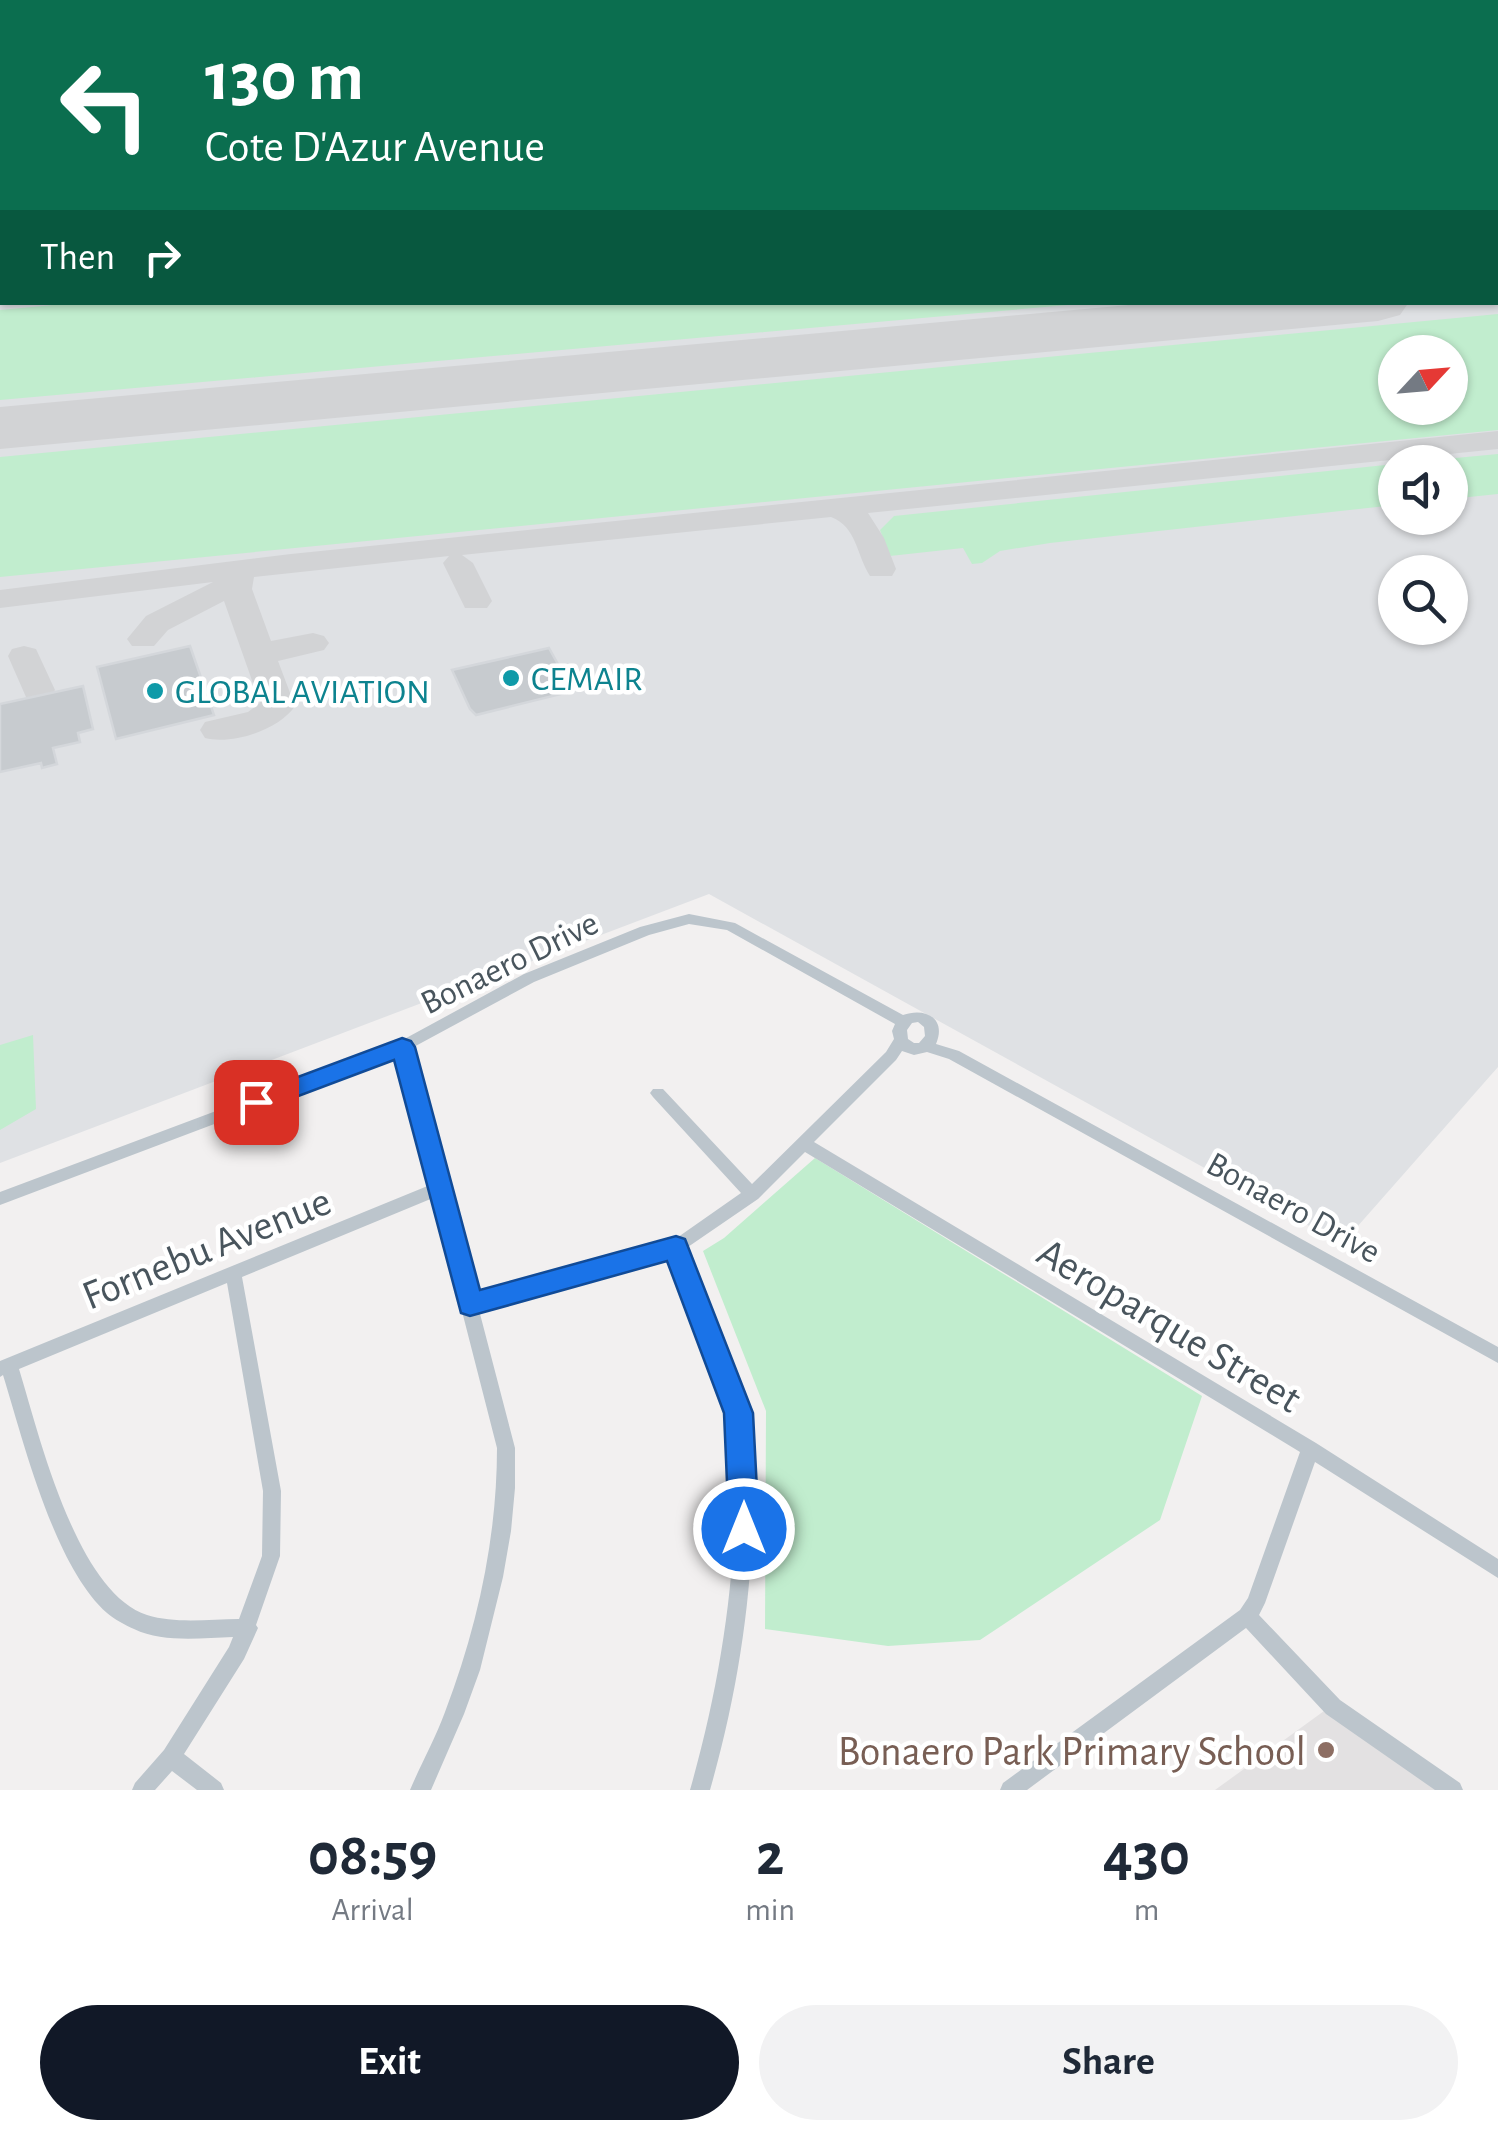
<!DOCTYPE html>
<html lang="en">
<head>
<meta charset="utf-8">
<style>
  body { margin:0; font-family:"Alegreya Sans",sans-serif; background:#f2f2f3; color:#1f2937; height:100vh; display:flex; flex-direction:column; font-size:38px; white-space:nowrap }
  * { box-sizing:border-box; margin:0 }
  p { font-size:32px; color:#747a83 }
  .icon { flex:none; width:55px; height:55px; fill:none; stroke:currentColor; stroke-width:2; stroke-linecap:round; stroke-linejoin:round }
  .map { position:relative; height:1790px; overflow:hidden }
  .side { display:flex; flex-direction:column; background:#fff; flex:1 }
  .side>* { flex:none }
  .banner { position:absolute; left:0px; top:0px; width:1500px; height:305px; box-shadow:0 2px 8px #0004; background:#0b6e4f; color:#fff; overflow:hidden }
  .needle { width:65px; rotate:64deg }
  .fabs { position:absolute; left:1378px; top:335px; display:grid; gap:20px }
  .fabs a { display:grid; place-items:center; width:90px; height:90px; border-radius:50%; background:#fff; box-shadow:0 2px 8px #0004; font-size:50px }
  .pin { position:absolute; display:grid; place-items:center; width:85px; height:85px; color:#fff; margin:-42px; border-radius:20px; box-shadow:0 5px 15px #0006 }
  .me { position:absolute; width:110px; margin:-55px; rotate:0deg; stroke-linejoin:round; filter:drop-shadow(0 0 8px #0008) }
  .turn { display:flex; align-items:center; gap:35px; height:210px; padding:0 40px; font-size:45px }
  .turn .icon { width:130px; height:130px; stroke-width:2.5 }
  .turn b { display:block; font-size:70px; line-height:85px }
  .then { display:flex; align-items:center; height:95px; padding:0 40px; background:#0003; gap:20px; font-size:38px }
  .eta { display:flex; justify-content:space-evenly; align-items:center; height:170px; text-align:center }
  .eta b { font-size:60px; font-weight:600; line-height:70px }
  .action { display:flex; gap:20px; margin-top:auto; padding:20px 40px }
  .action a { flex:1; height:115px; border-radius:60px; background:#111827; color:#fff; font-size:40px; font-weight:600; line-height:115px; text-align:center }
  .action a+a { background:#f2f2f3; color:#1f2937 }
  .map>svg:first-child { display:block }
</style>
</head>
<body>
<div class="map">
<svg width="1498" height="1790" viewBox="0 0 1498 1790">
  <rect width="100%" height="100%" fill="#f2f0f0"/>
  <path fill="#e3e1e2" d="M1324 1711 1439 1790H1215Z"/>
  <path fill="#dfe1e4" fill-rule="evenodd" d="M1498 89V1067L1342 1244 709 894 0 1163V133L2 302H1498ZM1395 352H1450V408H1395ZM1395 462H1450V518H1395ZM1395 572H1450V628H1395Z"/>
  <path fill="#c1edce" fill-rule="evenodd" d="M85 302H1090V303L0 400V310Z
    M1498 314V430L0 577V457ZM1395 352H1450V408H1395Z
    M1498 454V494L1450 499V462H1413Z
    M1395 464V505L1050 543 1000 551 982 563 972 564 963 548 890 556 880 530 894 516Z
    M33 1035 36 1109 0 1130V1045Z
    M815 1158 1202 1396 1160 1520 980 1640 888 1646 765 1629 766 1411 703 1251 724 1238Z"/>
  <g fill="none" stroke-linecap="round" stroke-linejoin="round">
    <path fill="#d2d3d5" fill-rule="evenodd" d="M0 236H2V250H0Z
      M2 283V299L0 300V284Z
      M54 415 64 417 68 423 64 429 0 435V419Z
      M1498 431V449L868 513 884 538 896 569 892 576H870C856 554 857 527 831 517L462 555 473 563 492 601 487 608H465L443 563 449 556 254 577 252 589 271 641 313 633 324 636 329 643 324 650 278 661 295 706C279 730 232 745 205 738L200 730 205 722 248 712 260 703 224 601 168 630 154 646H132L127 639 146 616 213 582 0 608V590L291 554Z
      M24 646 36 649 55 690 50 697 38 700 26 697 8 656 12 649Z"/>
    <path fill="#d2d3d5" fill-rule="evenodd" d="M1162 302H1409L1400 315 1378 321 0 449V407Z"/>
  </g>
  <path fill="#c7cbcf" stroke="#d4d7db" stroke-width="2.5" d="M190 646 214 715 116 739 97 667Z
    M549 648 570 686 566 687 569 692 476 715 470 709 452 670Z
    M83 686 93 729 78 733 80 742 53 748 57 764 42 768 41 763 0 772V704Z"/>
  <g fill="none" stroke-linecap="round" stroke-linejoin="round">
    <defs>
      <path id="highway" d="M986 0H1053L1054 2H988Z
        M0 72H2V78H0Z"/>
    </defs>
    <use href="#highway" stroke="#7592a8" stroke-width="5"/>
    <path fill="#bcc5cc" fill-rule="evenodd" d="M109 0H138L130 2H107Z
      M325 0H333L334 2H327Z
      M450 0H479L471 2H448Z
      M1465 0H1474L1476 2H1468Z
      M0 12H2V16H0Z
      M0 50H2V54H0Z
      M0 84H2V88H0Z
      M689 914 735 923 903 1015C925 1007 947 1018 936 1044L959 1051 1498 1347V1363L949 1059 927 1052 914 1055 902 1051 896 1060 814 1142 1316 1443 1498 1559V1578L1315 1462 1265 1603 1259 1615 1340 1700 1460 1783 1463 1790H1435L1326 1714 1246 1628 1027 1790H1000L1003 1783 1240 1610 1248 1598 1300 1452 805 1152 758 1199 685 1249C708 1303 734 1356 747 1413 754 1445 754 1479 753 1512 751 1607 736 1699 710 1790H690C716 1699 732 1607 735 1512 735 1479 736 1445 729 1413 717 1358 692 1307 671 1255L479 1310 515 1448V1488L511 1531 503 1577 480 1670 464 1714 431 1790H410C421 1764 435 1739 445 1712 477 1628 497 1539 497 1448L433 1198 242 1277 281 1491 280 1556 256 1625 258 1628 244 1659 184 1754 221 1783 224 1790H197L172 1771 155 1790H132L135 1783 164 1750 229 1647 233 1637C201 1638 163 1643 134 1629 125 1625 114 1619 107 1613 54 1566 24 1443 3 1375L0 1377V1361L430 1185 397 1055 0 1205V1192L397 1043 524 974 640 927ZM689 924 727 930 895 1024 892 1031 894 1039 886 1052 752 1184 663 1089H653L650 1093 653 1097 741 1193 671 1242 475 1297 410 1049 534 982 649 935ZM918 1022 924 1027 925 1036 919 1043H914L908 1039 907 1030 912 1023ZM227 1283 263 1491 262 1556 239 1619C210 1619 176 1624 147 1615 76 1592 39 1434 19 1369Z"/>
    <path fill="#b1c2cd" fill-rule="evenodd" d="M1138 0H1170L1172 2H1142Z
      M1233 0H1258L1260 2H1237Z
      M1259 0H1284L1286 2H1263Z"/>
    <use href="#highway" fill="#8aa6bc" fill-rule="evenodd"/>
  </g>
  <path fill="#1a73e8" stroke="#114b97" stroke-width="2.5" d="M402 1038 411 1041 415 1047 480 1290 676 1236 685 1239 753 1413 759 1529 755 1539 744 1543 733 1539 729 1529 724 1413 667 1261 470 1316 461 1313 394 1060 256 1112 247 1109 243 1102 247 1096Z"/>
  <g fill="#0f9aa8" stroke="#fff" stroke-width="4">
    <circle cx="511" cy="678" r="10"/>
    <circle cx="155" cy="691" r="10"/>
  </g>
  <circle fill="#8d6e63" stroke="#fff" stroke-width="4" cx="1326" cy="1750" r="10"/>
  <g text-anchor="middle" stroke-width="9" stroke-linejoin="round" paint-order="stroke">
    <g font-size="35" fill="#0d838f" stroke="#fff" text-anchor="start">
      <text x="531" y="690">CEMAIR</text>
      <text x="175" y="703">GLOBAL AVIATION</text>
    </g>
    <g font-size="35" fill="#49555d" stroke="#fff">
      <text transform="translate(509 962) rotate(-26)" y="12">Bonaero Drive</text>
      <text transform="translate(1294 1207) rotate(29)" y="12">Bonaero Drive</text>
    </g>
    <g font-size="42" fill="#49555d" stroke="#fff">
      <text transform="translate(206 1247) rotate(-22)" y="15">Fornebu Avenue</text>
      <text transform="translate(1170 1324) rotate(31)" y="15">Aeroparque Street</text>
    </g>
    <g font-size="42" fill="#785e54" stroke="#fff" text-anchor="end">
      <text x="1306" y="1765">Bonaero Park Primary School</text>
    </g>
  </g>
</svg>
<div class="fabs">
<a><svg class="needle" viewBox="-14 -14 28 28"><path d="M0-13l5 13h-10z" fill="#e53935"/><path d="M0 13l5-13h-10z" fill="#747a83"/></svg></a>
<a><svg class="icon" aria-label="sound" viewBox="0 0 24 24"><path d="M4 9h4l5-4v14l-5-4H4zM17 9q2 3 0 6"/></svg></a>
<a><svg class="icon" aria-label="search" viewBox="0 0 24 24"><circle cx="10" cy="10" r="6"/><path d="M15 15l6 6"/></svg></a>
</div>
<div class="pin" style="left:256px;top:1102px;background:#d93025"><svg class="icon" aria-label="arrive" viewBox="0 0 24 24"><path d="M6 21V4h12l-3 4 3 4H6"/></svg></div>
<svg class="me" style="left:744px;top:1529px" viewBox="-20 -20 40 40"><circle r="17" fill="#1a73e8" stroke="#fff" stroke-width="3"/><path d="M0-11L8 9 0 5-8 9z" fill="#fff"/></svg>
<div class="banner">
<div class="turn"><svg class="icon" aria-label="left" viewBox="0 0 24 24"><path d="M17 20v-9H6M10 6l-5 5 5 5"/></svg><div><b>130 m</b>Cote D'Azur Avenue</div></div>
<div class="then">Then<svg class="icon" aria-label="right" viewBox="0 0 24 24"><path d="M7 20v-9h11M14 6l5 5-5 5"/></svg></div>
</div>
</div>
<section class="side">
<div class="eta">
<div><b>08:59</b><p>Arrival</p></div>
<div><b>2</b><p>min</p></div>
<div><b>430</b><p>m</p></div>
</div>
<div class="action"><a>Exit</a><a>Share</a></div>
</section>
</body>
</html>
